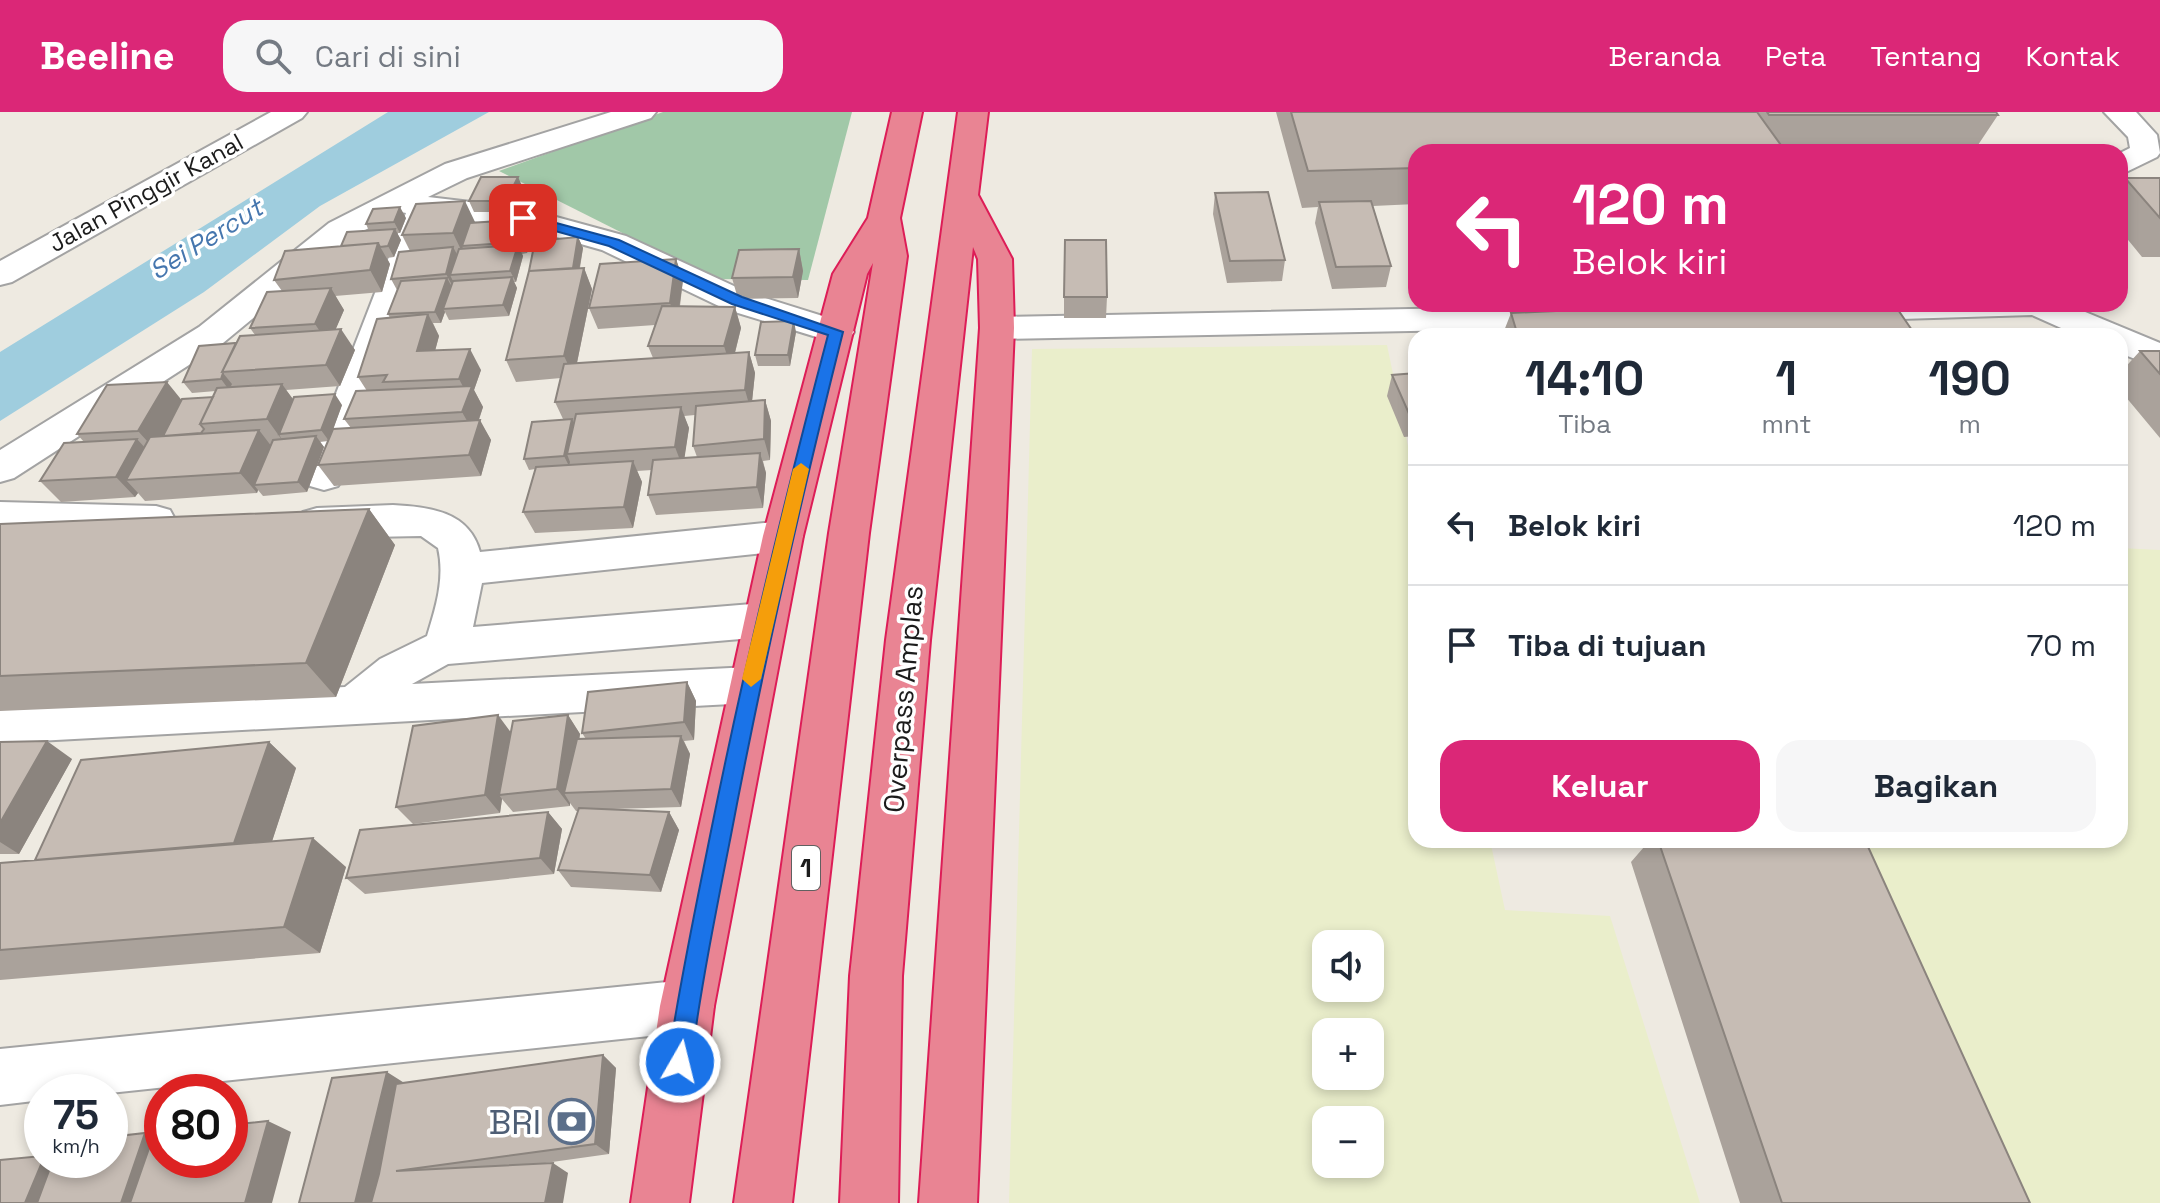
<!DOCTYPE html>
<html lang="id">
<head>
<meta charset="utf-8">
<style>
  body { margin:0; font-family:"Space Grotesk",sans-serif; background:#f6f6f7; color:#1f2937; height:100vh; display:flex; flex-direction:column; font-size:30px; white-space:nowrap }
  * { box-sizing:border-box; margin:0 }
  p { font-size:26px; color:#747a83 }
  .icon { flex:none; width:44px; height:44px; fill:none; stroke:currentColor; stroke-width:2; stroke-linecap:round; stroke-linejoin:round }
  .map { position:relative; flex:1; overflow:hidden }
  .details { position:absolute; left:1408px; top:216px; width:720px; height:520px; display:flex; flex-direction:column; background:#fff; border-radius:24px; box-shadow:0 4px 12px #0003 }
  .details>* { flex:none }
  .hud { position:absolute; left:1408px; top:32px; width:720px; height:168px; border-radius:24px; box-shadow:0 4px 12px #0003; background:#db2777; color:#fff; overflow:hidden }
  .tools { position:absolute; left:1312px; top:818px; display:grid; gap:16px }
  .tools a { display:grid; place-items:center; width:72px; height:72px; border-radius:16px; background:#fff; box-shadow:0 4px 12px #0003; font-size:40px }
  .speed { position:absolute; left:24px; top:962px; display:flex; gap:16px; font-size:40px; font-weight:700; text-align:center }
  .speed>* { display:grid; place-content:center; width:104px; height:104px; border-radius:50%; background:#fff; box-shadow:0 4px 12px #0003; line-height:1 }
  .speed small { font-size:20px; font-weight:400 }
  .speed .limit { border:12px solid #d22; background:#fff; color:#111 }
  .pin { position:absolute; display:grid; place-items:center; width:68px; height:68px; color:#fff; margin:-34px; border-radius:16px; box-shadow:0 4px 12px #0006 }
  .me { position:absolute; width:88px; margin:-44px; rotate:8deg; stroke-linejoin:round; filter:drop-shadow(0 0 6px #0008) }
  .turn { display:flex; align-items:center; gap:28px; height:168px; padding:0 32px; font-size:36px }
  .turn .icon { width:104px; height:104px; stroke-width:2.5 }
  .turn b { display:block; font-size:56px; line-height:68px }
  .eta { display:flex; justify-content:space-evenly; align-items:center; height:136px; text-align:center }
  .eta b { font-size:48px; font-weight:700; line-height:56px }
  .button { display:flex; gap:16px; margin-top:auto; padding:16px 32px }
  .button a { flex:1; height:92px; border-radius:24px; background:#db2777; color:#fff; font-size:32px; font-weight:700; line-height:92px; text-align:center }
  .button a+a { background:#f6f6f7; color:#1f2937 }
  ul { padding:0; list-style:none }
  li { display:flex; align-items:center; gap:24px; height:120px; padding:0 32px; border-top:2px solid #e0e1e3 }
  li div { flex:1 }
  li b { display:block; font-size:30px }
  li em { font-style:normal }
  header { display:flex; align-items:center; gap:48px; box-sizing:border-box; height:112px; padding:0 40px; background:#db2777; color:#fff }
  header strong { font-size:38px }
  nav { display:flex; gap:44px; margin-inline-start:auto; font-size:28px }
  .search { width:560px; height:72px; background:#f6f6f7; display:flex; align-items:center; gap:20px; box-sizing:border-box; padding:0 28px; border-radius:24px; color:#747a83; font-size:30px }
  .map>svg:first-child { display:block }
</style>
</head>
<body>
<header>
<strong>Beeline</strong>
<div class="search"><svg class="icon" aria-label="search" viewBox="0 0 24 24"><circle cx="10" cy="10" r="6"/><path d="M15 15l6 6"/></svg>Cari di sini</div>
<nav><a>Beranda</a><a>Peta</a><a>Tentang</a><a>Kontak</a></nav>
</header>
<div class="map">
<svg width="2160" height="1091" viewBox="0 0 2160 1091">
  <rect width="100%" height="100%" fill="#eeeae1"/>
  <path fill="#eaeecb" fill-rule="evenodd" d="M1387 233 1416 373V728H1490L1505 798 1610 804 1700 1091H1009L1032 237ZM1326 832H1370V876H1326ZM1326 920H1370V964H1326ZM1326 1008H1370V1052H1326Z
    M2120 436 2160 438V1091H1998L1852 728H2120Z"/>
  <path fill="#a1c8a8" d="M663 0H852L808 168 714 167 499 59Z"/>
  <path fill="#9fcdde" d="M388 0H489L320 94 204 180 0 309V240Z"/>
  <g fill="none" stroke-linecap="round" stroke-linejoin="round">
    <defs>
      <path id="minor" d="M271 0H307L302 6 12 170 0 173V149Z
        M611 0H656L651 6 467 66 428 85 523 96 626 124 749 181 848 212 854 220 848 228 836 231 725 197 602 138 521 115 436 105 344 364 338 374 324 378 310 374 304 364 406 101 401 100 351 125 223 231 14 366 0 370V338L199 215 329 111 445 52Z
        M2104 0H2136L2157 23 2160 41 2157 45 2120 63V41L2130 36 2128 25Z
        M1822 192H2066L2160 231V257L2120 241V224H2079L2032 203 1835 209 1823 206 1818 198Z
        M1567 194 1579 197 1584 205 1579 213 1567 216 997 227 985 224 980 216 985 208 997 205Z
        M0 390 156 394 170 398 176 409 170 420 156 424 0 420Z
        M393 393C429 395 469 399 480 440L783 409 797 413 803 424 797 435 783 439 482 471 473 515 765 491 780 496 786 508 780 520 765 525 448 552 412 572 750 555 766 560 772 573 766 586 750 591 0 631V593L345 575 380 547 427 524C436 495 445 466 438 436L421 424 317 426 303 422 297 411 303 400 317 396Z
        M687 868 706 875 714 894 706 913 687 920 110 981 42 980V988L0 993V937Z"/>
      <path id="highway" d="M892 0H922L900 106 907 144 869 421 792 1091H734L829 421 873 151 867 162 803 424 714 894 689 1091H631L660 894 763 424 833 162 868 106Z
        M958 0H988L978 83 1012 147 1014 216 977 1091H919L980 216 978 147 973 135 930 528 902 864 898 1091H840L850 864 886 528Z"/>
    </defs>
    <use href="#minor" stroke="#a3a3a3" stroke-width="4"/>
    <use href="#highway" stroke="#dd1d57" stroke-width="4"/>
    <use href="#minor" fill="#fff" fill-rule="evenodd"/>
    <use href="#highway" fill="#e98493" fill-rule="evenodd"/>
  </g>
  <path fill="#aaa29b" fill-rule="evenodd" d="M1276 0H1996L1998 3 1974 39 1416 40V92L1373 94 1391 154 1386 175 1332 177 1315 111 1318 95 1302 96Z
    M2125 66H2160V145H2142L2120 118V72Z
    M523 76 511 100H474L469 89Z
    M1215 81 1285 148 1282 169 1227 171 1213 102Z
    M406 106 400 121H397L401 128 394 145 387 146 390 152 382 180 335 184 344 198 335 218 355 238 340 274 286 278 293 287 342 293 333 317 351 316 344 307 367 279 358 265 390 206 388 202 397 178 391 167 410 139 402 123 475 110 529 107 533 118 527 141 522 142 523 144 516 170H514L517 176 509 204 449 208 445 200 441 211H433L439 224 435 239 481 258 474 278 483 295 479 308 491 328 481 364 334 374 318 353 328 329 320 330 324 335 307 380 263 384 258 378 257 381 145 389 138 381 135 385 61 390 40 369 84 330 77 322 181 288 213 285 216 279 192 281 183 270 236 232 255 223 250 216 282 179 274 168 369 119 366 112Z
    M578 125 583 136 580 156H584L592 177 577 251 653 246 648 234 655 213 598 217 589 196 676 147 683 168 680 194 735 195 741 216 735 241 749 240 755 261 752 289 765 288 771 309 770 348 763 349 766 361 763 396 656 403 648 383 652 358 637 359 642 370 633 416 535 421 523 400 535 357 529 358 524 347 563 307 555 290 561 266 516 270 506 248ZM695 303 693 334 697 345 684 346 689 316 684 304Z
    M799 137 803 159 798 186 738 187 732 166Z
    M1064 185H1107L1106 206H1064Z
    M1490 192H1956L1955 194 1896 195 1916 224H1502L1511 201 1609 196 1492 197Z
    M796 220 790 254H758L755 243Z
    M2140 239H2160V326L2120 278V261Z
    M1416 261V324L1404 325 1387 284 1392 263Z
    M369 397 395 433 336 585 0 599V412Z
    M687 570 696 589 694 628 684 629 690 642 681 695 612 697 669 700 679 718 661 780 571 775 558 758 578 699H576L570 691V694L513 700 502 687 500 701 413 712 396 695 511 621 568 603 580 622 579 627H586L582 621Z
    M0 630 72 647 19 742H0Z
    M269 630 296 656 272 729 346 755 320 841 0 868V751L35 748Z
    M548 700 562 717 554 762 365 782 346 766Z
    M1522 728H1865L2030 1091H1740L1631 750 1644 735H1524Z
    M603 943 616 956 609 1042 545 1051 568 1061 299 1091 404 971Z"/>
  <path fill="#8b847e" d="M518 65 523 76 511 100 506 89Z
    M465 89 475 110 462 134 464 139 463 142 453 121Z
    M400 95 406 106 400 121 394 110Z
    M529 107 533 118 527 141 522 130Z
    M395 117 401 128 394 145 388 134Z
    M578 125 583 136 577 170 573 159Z
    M378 131 390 152 382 180 370 158Z
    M518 133 523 144 516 170 510 159Z
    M453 135 459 146 450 163 453 169 452 173 446 162Z
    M799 137 803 159 798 186 793 165Z
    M676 147 683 168 677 212 670 191Z
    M584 156 592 177 574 265 564 244Z
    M512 165 517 176 509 204 503 193Z
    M447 166 453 177 443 197 445 200 441 211 435 200Z
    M331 176 344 198 329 233 315 212Z
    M735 195 741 216 731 256 724 234Z
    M428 202 439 224 429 261 417 239Z
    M794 209 796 220 790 254 788 243Z
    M341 217 355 238 340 274 326 253Z
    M470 237 481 258 474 278 483 295 474 321 462 300 468 284 459 267Z
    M749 240 755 261 751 299 745 278Z
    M223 261 232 272 229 278 221 267Z
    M167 270 184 291 157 340 138 319Z
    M282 272 297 293 279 322 282 328 267 307Z
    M335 282 342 293 329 329 321 318Z
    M765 288 771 309 770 348 764 327Z
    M681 295 689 316 683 356 675 335Z
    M572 307 577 318 567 342 570 350 569 354 564 344Z
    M480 308 491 328 481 364 469 343Z
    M259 318 275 339 254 373 258 378 257 381 240 361Z
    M316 324 324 335 307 380 298 370Z
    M137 327 156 348 126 368 138 381 135 385 116 365Z
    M760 341 766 361 763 396 757 375Z
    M633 349 642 370 633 416 624 395Z
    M369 397 395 433 336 585 306 551Z
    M687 570 696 589 694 628 684 610Z
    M498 603 512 622 499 683 502 687 500 701 485 683Z
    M568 603 580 622 572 681H564L570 691V694L557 677Z
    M681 624 690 642 681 695 671 677Z
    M47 629 72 647 19 742 0 730V711Z
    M269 630 296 656 264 754 234 731Z
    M548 700 562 717 554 762 540 746Z
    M669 700 679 718 661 780 650 763Z
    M313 726 346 755 320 841 284 815Z
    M603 943 616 956 609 1042 595 1032Z
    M387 960 406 972 379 1091H355Z
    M268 1009 291 1020 272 1091H245Z
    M145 1021 162 1028 153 1091H121Z
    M43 1048H55L61 1091H25Z
    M553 1051 568 1061 563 1091H545Z"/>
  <path fill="#c6bcb4" stroke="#8b847e" stroke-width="2" d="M1291 0H1757L1786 40H1416V56L1308 59Z
    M1767 0H1996L1998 3H1769Z
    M481 65H518L506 89H469Z
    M2125 66H2160V106Z
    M1268 80 1285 148 1230 149 1215 81Z
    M465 89 453 121 402 123 416 92Z
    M1371 89 1391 154 1336 155 1319 90Z
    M400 95 394 110 366 112 373 97Z
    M529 107 522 130 462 134 470 111Z
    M395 117 388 134 380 135 378 131 341 134 347 120Z
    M578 125 573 156 529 159 535 129Z
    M1065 128H1106L1107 185H1064Z
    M378 131 370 158 274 168 285 139Z
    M518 133 510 159 450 163 459 137Z
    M453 135 446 162 391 167 399 140Z
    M799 137 793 165 732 166 739 138Z
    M676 147 670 191 589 196 600 152Z
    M584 156 564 244 506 248 529 159Z
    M512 165 503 193 443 197 453 169Z
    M447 166 435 200 388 202 401 169Z
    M331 176 315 212 250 216 267 180Z
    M1707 192H1894L1916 224H1518L1511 201Z
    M662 194 735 195 724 234H648Z
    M428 202 417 239 470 237 459 267 383 270 387 263 358 265 377 207Z
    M794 209 788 243H755L761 210Z
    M341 217 326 253 222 260 240 224Z
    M236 231 222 260 223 261 221 267 183 270 199 234Z
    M2140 239H2160V262Z
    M749 240 745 278 555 290 564 252Z
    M1416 261V304H1410L1392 263Z
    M167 270 138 319 77 322 107 273Z
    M282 272 267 307 200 312 217 276Z
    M472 274 462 300 344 307 356 279Z
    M335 282 321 318 279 322 294 285Z
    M213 285 200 312 204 317 201 321 163 324 182 287Z
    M765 288 764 327 693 334 696 294Z
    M681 295 675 335 567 342 576 302Z
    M572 307 564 344 524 347 532 310Z
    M480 308 469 343 318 353 333 317Z
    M259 318 240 361 126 368 150 325Z
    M316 324 298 370 254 373 273 328Z
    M137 327 116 365 40 369 64 331Z
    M760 341 757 375 648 383 653 348Z
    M633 349 624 395 523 400 536 355Z
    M369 397 306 551 0 564V412Z
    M687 570 684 610 582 621 588 580Z
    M498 603 485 683 396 695 413 614Z
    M568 603 557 677 499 683 513 609Z
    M681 624 671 677 564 681 577 627Z
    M47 629 0 711V630Z
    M269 630 234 731 35 748 81 648Z
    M579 696 669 700 650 763 558 758Z
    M548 700 540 746 346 766 360 718Z
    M313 726 284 815 0 838V751Z
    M1658 728H1865L2030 1091H1782Z
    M603 943 595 1032 396 1059 553 1051 545 1091H371L379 1062 396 972Z
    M387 960 355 1091H299L332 966Z
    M268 1009 245 1091H130L154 1022 162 1021V1048H230V1013Z
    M145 1021 121 1091H37L53 1048H110V1025Z
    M42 1044 43 1048 25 1091H0V1048Z"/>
  <path fill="#1a73e8" stroke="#114b97" stroke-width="2" d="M523 102 619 128 742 185 843 220C801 387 763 554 731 723 716 799 701 874 691 950L688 958 680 962 672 958 668 950C679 874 695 799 710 724 744 555 784 389 828 223L732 192 609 134 519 109 517 106Z"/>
  <path fill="#f59e0b" d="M801 351 809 357 761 567 751 575 742 567 793 357Z"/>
  <defs>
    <symbol id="bank-ring" viewBox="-11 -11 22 22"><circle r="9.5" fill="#fff" stroke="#5c6f8a" stroke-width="1.5"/><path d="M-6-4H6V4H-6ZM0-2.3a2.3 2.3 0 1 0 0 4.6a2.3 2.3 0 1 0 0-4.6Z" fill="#5c6f8a"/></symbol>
  </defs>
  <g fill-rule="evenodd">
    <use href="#bank-ring" x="546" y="984" width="51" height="51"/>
  </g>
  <g text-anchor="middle" stroke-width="7" stroke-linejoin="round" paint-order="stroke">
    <g font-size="24" fill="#1c1c1c" stroke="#fff">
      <text transform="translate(146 81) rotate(-29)" y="8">Jalan Pinggir Kanal</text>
    </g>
    <g font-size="26" font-style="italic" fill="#4576ae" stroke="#fff">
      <text transform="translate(206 127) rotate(-32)" y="9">Sei Percut</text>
    </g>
    <rect fill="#fff" stroke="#606060" stroke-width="2" x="792" y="734" width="28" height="44" rx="6"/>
    <g font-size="26" font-weight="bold" fill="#1c1c1c">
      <text x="806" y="765">1</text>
    </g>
    <g font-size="28" fill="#1c1c1c" stroke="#fff">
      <text transform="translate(903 587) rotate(-85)" y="10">Overpass Amplas</text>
    </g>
    <g font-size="34" fill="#4e5e75" stroke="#fff" text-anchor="end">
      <text x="541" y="1022">BRI</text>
    </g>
  </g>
</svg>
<div class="tools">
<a><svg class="icon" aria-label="sound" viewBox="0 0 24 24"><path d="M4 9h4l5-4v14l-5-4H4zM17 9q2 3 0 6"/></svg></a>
<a>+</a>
<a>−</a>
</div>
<div class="speed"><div>75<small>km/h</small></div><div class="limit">80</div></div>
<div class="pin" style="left:523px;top:106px;background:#d93025"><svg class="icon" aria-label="arrive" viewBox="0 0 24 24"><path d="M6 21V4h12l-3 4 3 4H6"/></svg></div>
<svg class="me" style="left:680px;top:950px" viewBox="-20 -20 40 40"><circle r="17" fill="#1a73e8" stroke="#fff" stroke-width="3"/><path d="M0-11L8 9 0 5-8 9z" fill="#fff"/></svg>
<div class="hud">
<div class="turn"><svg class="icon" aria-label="left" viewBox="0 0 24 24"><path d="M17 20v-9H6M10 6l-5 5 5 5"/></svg><div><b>120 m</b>Belok kiri</div></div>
</div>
<section class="details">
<div class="eta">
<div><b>14:10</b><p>Tiba</p></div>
<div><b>1</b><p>mnt</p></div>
<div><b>190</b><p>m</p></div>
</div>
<ul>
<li><svg class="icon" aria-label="left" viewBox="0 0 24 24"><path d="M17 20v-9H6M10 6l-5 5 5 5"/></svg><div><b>Belok kiri</b></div><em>120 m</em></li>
<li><svg class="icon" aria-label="arrive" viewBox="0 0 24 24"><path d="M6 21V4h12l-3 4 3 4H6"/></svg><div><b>Tiba di tujuan</b></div><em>70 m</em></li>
</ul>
<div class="button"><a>Keluar</a><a>Bagikan</a></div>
</section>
</div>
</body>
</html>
